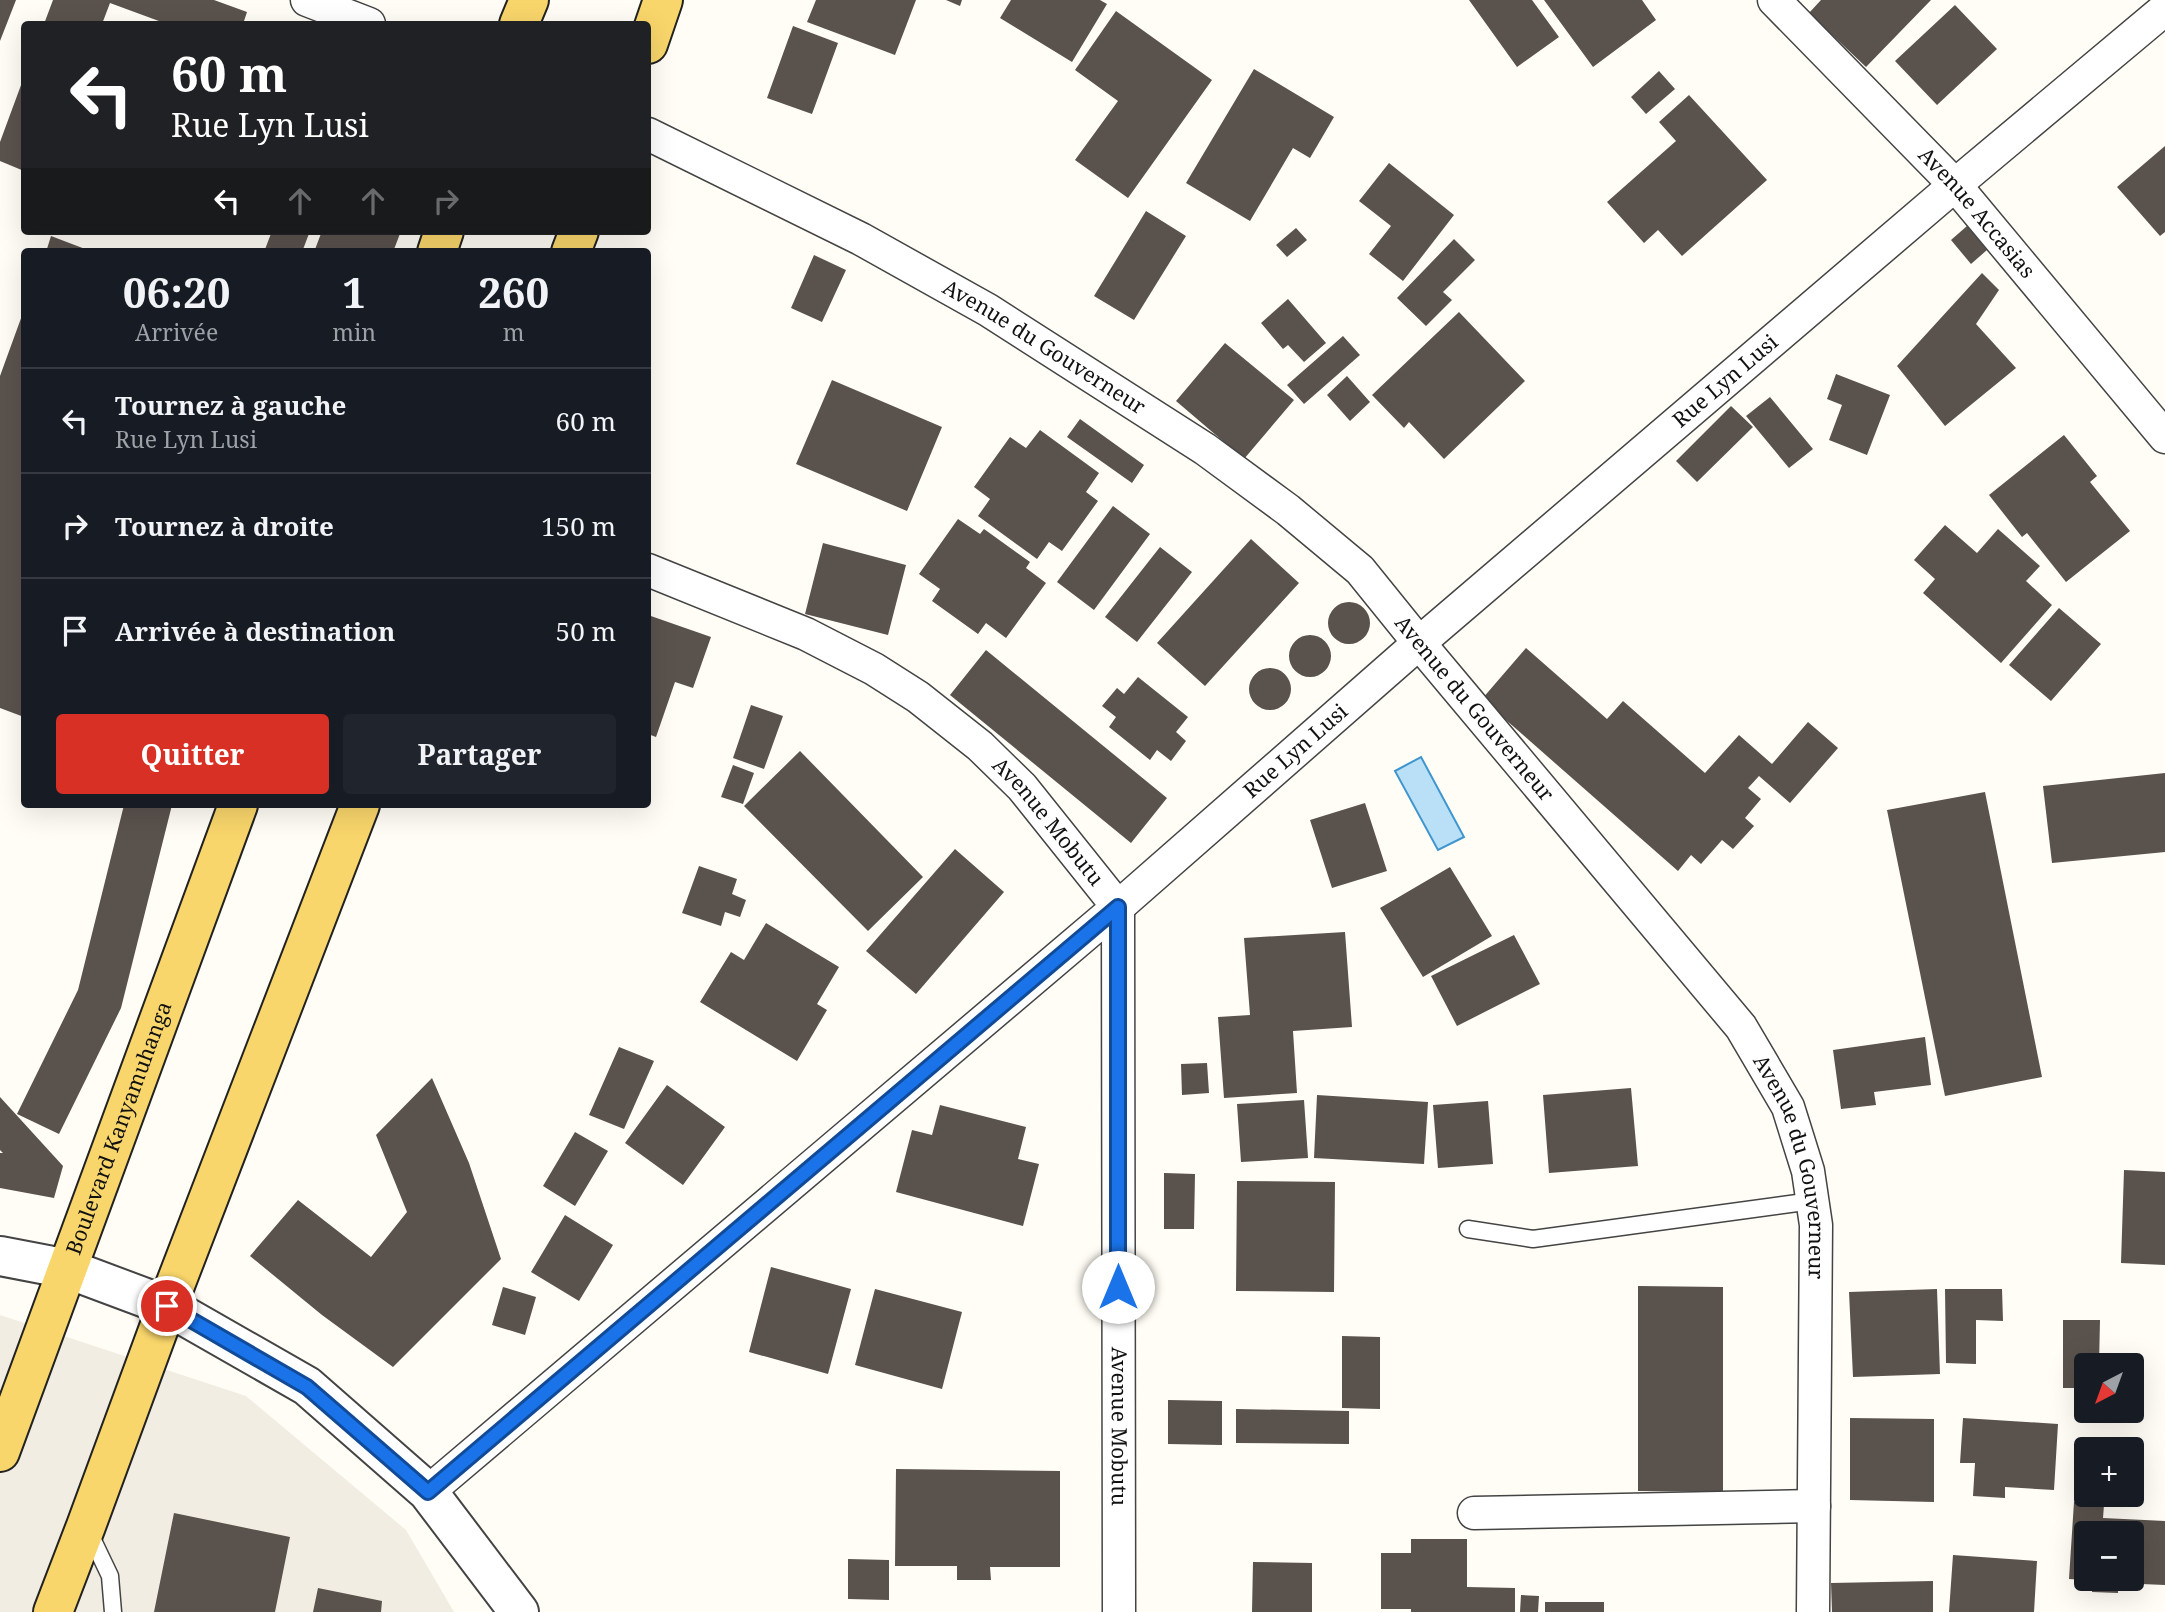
<!DOCTYPE html>
<html lang="fr">
<head>
<meta charset="utf-8">
<style>
  body { margin:0; font-family:"Noto Serif",serif; background:#20242c; color:#f1f3f6; height:100vh; display:flex; flex-direction:column; font-size:26px; white-space:nowrap }
  * { box-sizing:border-box; margin:0 }
  p { font-size:23px; color:#9ea1a6 }
  .icon { flex:none; width:38px; height:38px; fill:none; stroke:currentColor; stroke-width:2; stroke-linecap:round; stroke-linejoin:round }
  .map { position:relative; flex:1; overflow:hidden }
  .drawer { position:absolute; left:21px; top:248px; width:630px; height:560px; display:flex; flex-direction:column; background:#171b24; border-radius:7px; box-shadow:0 7px 28px #0002 }
  .drawer>* { flex:none }
  .hud { position:absolute; left:21px; top:21px; width:630px; height:214px; border-radius:7px; box-shadow:0 7px 28px #0002; background:#202124; color:#fff; overflow:hidden }
  .needle { width:46px; rotate:221deg }
  .controls { position:absolute; left:2074px; top:1353px; display:grid; gap:14px }
  .controls a { display:grid; place-items:center; width:70px; height:70px; border-radius:7px; background:#171b24; box-shadow:0 7px 28px #0002; font-size:35px }
  .pin { position:absolute; display:grid; place-items:center; width:60px; height:60px; color:#fff; margin:-30px; border:4px solid #fff; border-radius:50%; box-shadow:0 2px 7px #0007 }
  .me { position:absolute; width:77px; margin:-38px; rotate:0deg; stroke-linejoin:round; filter:drop-shadow(0 0 5px #0008) }
  .turn { display:flex; align-items:center; gap:24px; height:147px; padding:0 35px; font-size:32px }
  .turn .icon { width:91px; height:91px; stroke-width:2.5 }
  .turn b { display:block; font-size:49px; line-height:60px }
  .lanes { display:flex; align-items:center; height:66px; padding:0 35px; background:#0003; justify-content:center; gap:35px; direction:ltr }
  .lanes .off { opacity:.35 }
  .eta { display:flex; justify-content:space-evenly; align-items:center; height:119px; text-align:center }
  .eta b { font-size:42px; font-weight:700; line-height:49px }
  .button { display:flex; gap:14px; margin-top:auto; padding:14px 35px }
  .button a { flex:1; height:80px; border-radius:7px; background:#d93025; color:#fff; font-size:28px; font-weight:700; line-height:80px; text-align:center }
  .button a+a { background:#20242c; color:#f1f3f6 }
  ul { padding:0; list-style:none }
  li { display:flex; align-items:center; gap:21px; height:105px; padding:0 35px; border-top:2px solid #363941 }
  li div { flex:1 }
  li b { display:block; font-size:26px }
  li em { font-style:normal }
  .map>svg:first-child { display:block }
</style>
</head>
<body>
<div class="map">
<svg width="2165" height="1612" viewBox="0 0 2165 1612">
  <rect width="100%" height="100%" fill="#fffdf5"/>
  <path fill="#f1ede2" d="M0 1315 246 1396 406 1530 454 1612H0Z"/>
  <path fill="#b9e0f7" stroke="#3f96cf" stroke-width="2" d="M1421 757 1464 837 1438 850 1395 771Z"/>
  <path fill="#5a524d" d="M0 0H16L0 41Z
    M53 0H214L247 12 243 24H167L110 3 102 24H44Z
    M816 0H916L895 55 807 22Z
    M946 0H962L960 6Z
    M1011 0H1100L1107 4 1072 62 1000 18Z
    M1469 0H1532L1559 37 1517 67Z
    M1544 0H1642L1656 20 1593 67Z
    M1821 0H1931L1866 67 1809 13Z
    M1955 5 1997 49 1937 105 1895 61Z
    M1116 11 1212 80 1128 198 1075 160 1118 101 1075 70Z
    M793 26 838 43 812 114 767 98Z
    M1254 69 1334 117 1310 158 1293 148 1250 221 1186 183Z
    M1659 71 1675 89 1646 114 1631 97Z
    M24 77V171L0 161V142Z
    M1689 95 1767 180 1682 256 1658 230 1644 243 1607 202 1676 141 1659 122Z
    M2165 146V232L2160 236 2117 187Z
    M1389 163 1454 215 1403 281 1369 254 1391 226 1359 201Z
    M1146 211 1186 236 1134 320 1094 296Z
    M1967 226 1987 250 1971 264 1951 240Z
    M1296 228 1307 240 1287 257 1276 245Z
    M272 231H310L302 252H264Z
    M322 231H401L393 252H314Z
    M51 236 93 252H46Z
    M1454 239 1475 260 1443 292 1452 300 1426 326 1397 298Z
    M814 255 846 270 822 322 791 308Z
    M1982 273 1999 290 1976 324 2016 368 1945 426 1897 366Z
    M1288 299 1326 343 1304 362 1288 345 1283 349 1261 323Z
    M24 310V717L0 708V376Z
    M1459 312 1525 381 1444 459 1409 422 1404 428 1372 395Z
    M1343 336 1360 355 1304 404 1287 385Z
    M1225 343 1294 400 1244 459 1176 401Z
    M1836 374 1890 395 1867 455 1829 440 1842 405 1827 399Z
    M1347 376 1370 402 1350 421 1327 395Z
    M832 380 942 427 907 511 796 464Z
    M1770 397 1813 449 1789 468 1746 416Z
    M1731 406 1753 427 1697 482 1676 461Z
    M1080 419 1144 465 1132 483 1067 437Z
    M1040 430 1099 473 1086 492 1098 501 1062 551 1049 542 1037 559 978 516 990 499 974 487 1010 437 1026 448Z
    M2064 435 2097 476 2090 482 2130 531 2066 582 2027 533 2022 537 1989 495Z
    M1113 506 1150 534 1094 610 1057 582Z
    M958 519 980 534 984 529 1030 562 1026 568 1046 583 1006 638 986 623 978 634 932 601 940 589 919 574Z
    M1945 525 1977 553 1998 529 2040 566 2026 581 2052 605 2001 663 1923 593 1935 579 1914 560Z
    M1251 539 1299 583 1205 686 1157 643Z
    M823 543 906 565 888 635 805 614Z
    M1160 547 1192 572 1137 642 1105 617Z
    M1328 623a21 21 0 1 1 42 0a21 21 0 1 1-42 0Z
    M2059 608 2101 644 2051 701 2009 665Z
    M648 615 711 637 693 688 675 682 656 737 648 734Z
    M1289 656a21 21 0 1 1 42 0a21 21 0 1 1-42 0Z
    M1526 648 1607 719 1623 701 1705 773 1739 735 1772 764 1808 722 1838 748 1790 803 1759 776 1748 788 1761 799 1745 818 1754 826 1733 849 1722 840 1701 864 1691 855 1678 871 1482 699Z
    M986 650 1167 798 1131 843 950 695Z
    M1249 689a21 21 0 1 1 42 0a21 21 0 1 1-42 0Z
    M1138 677 1188 717 1176 732 1186 741 1171 761 1157 750 1150 760 1109 727 1116 717 1102 706 1117 688 1124 694Z
    M751 705 783 716 764 769 733 758Z
    M800 751 923 877 868 931 744 806Z
    M733 765 754 773 743 804 721 797Z
    M2165 773V852L2052 863 2043 786Z
    M1985 792 2042 1077 1945 1096 1887 810Z
    M1365 803 1387 871 1332 888 1310 820Z
    M124 805H172L121 1008 59 1134 17 1114 78 990Z
    M955 849 1004 892 916 994 866 951Z
    M699 866 737 879 732 894 746 900 740 917 725 912 721 926 682 913Z
    M1450 867 1492 936 1423 977 1380 908Z
    M766 923 839 967 817 1004 827 1010 797 1061 700 1002 731 952 744 960Z
    M1345 932 1352 1027 1293 1031 1297 1093 1224 1098 1218 1017 1250 1015 1244 938Z
    M1514 935 1540 984 1457 1026 1431 976Z
    M1925 1037 1931 1085 1874 1092 1876 1105 1841 1109 1833 1050Z
    M619 1047 654 1061 624 1129 589 1115Z
    M1207 1063 1209 1093 1182 1095 1181 1064Z
    M432 1078 469 1163 501 1259 393 1367 322 1315 250 1256 298 1200 371 1257 407 1212 376 1135Z
    M667 1085 725 1127 683 1185 625 1143Z
    M1631 1088 1638 1166 1549 1173 1543 1095Z
    M1317 1095 1428 1102 1424 1164 1314 1158Z
    M0 1097 63 1166 54 1198 0 1188V1153H3L0 1150Z
    M1304 1100 1308 1158 1241 1162 1237 1104Z
    M1488 1101 1493 1164 1438 1168 1433 1105Z
    M940 1105 1026 1127 1018 1159 1039 1164 1023 1226 896 1192 912 1130 932 1135Z
    M575 1132 608 1151 575 1206 543 1186Z
    M2124 1170 2165 1172V1265L2121 1263Z
    M1164 1173 1195 1174 1194 1229H1164Z
    M1237 1181 1335 1182 1334 1292 1236 1291Z
    M565 1215 613 1245 579 1301 531 1272Z
    M771 1267 851 1289 828 1374 749 1352Z
    M1638 1286 1723 1287V1492L1638 1491Z
    M503 1287 536 1297 525 1335 492 1325Z
    M875 1289 962 1312 942 1389 855 1365Z
    M1937 1289 1940 1374 1853 1377 1849 1292Z
    M1945 1289H2002L2003 1321 1976 1320V1364L1946 1363Z
    M2063 1320H2100L2099 1365H2086V1388H2063Z
    M1342 1336 1380 1337V1409L1342 1408Z
    M1168 1400 1222 1401V1445L1168 1444Z
    M1236 1409 1349 1411V1444L1236 1443Z
    M1850 1418 1934 1419V1502L1850 1500Z
    M1963 1418 2058 1424 2054 1490 2005 1487V1498L1973 1496 1975 1463H1960Z
    M896 1469 1060 1471V1567H990L991 1580H957V1566H895Z
    M2074 1502 2104 1505 2103 1518 2165 1521V1585L2118 1583V1593L2092 1592 2093 1578H2132V1533H2086V1580L2069 1579Z
    M174 1513 290 1537 275 1612H154Z
    M1411 1539H1467V1587L1515 1588V1612H1411V1609H1381V1553H1411Z
    M1953 1555 2037 1561 2034 1612H1949Z
    M848 1559 889 1560V1600L848 1599Z
    M1253 1562 1312 1563V1612H1252Z
    M1933 1581V1612H1832L1831 1583Z
    M318 1588 382 1601 381 1612H313Z
    M1521 1595 1539 1596 1538 1612H1520Z
    M1545 1602H1604V1612H1545Z"/>
  <g fill="none" stroke-linecap="round" stroke-linejoin="round">
    <defs>
      <path id="service" d="M1468 1229 1533 1239 1812 1201
        M89 1532 110 1576 113 1612"/>
      <g id="minor">
        <path d="M307 0 369 24"/>
        <path id="s1" d="M1774 0 1955 185 2165 437"/>
        <path id="s2" d="M648 134 861 239 988 310 1205 449 1288 510 1360 570 1419 643 1741 1027 1788 1107 1808 1171 1816 1225 1813 1612"/>
        <path id="s3" d="M648 570 806 634 874 669 918 697 980 746 1022 787 1118 907 1119 1612"/>
        <path id="s4" d="M428 1492 1118 907 1419 643 1955 185 2165 9"/>
        <path d="M1474 1513 1814 1506"/>
      </g>
      <path id="tertiary" d="M0 1256 68 1269 167 1306 307 1386 428 1492 519 1612"/>
      <g id="primary">
        <path d="M519 24 529 0"/>
        <path d="M648 44 663 0"/>
        <path d="M437 252 444 231"/>
        <path d="M571 252 579 231"/>
        <path id="s5" d="M0 1452 238 805"/>
        <path d="M53 1612 86 1526 167 1306 360 805"/>
      </g>
    </defs>
    <use href="#service" stroke="#444" stroke-width="19"/>
    <use href="#minor" stroke="#444" stroke-width="35"/>
    <use href="#tertiary" stroke="#444" stroke-width="42"/>
    <use href="#primary" stroke="#222" stroke-width="42"/>
    <use href="#service" stroke="#fff" stroke-width="16"/>
    <use href="#minor" stroke="#fff" stroke-width="32"/>
    <use href="#tertiary" stroke="#fff" stroke-width="38"/>
    <use href="#primary" stroke="#f9d66b" stroke-width="38"/>
  </g>
  <g fill="none" stroke-linecap="round" stroke-linejoin="round">
    <defs>
      <path id="route" d="M167 1306 307 1387 428 1492 1118 907V1287"/>
    </defs>
    <use href="#route" stroke="#114b97" stroke-width="18"/>
    <use href="#route" stroke="#1a73e8" stroke-width="12"/>
  </g>
  <g text-anchor="middle" stroke-width="7" stroke-linejoin="round" paint-order="stroke">
    <g font-size="21" fill="#111" stroke="#fff">
      <text dy="7" stroke="none"><textPath href="#s1" startOffset="294">Avenue Accasias</textPath></text>
      <text dy="7" stroke="none"><textPath href="#s2" startOffset="450">Avenue du Gouverneur</textPath></text>
      <text dy="7" stroke="none"><textPath href="#s4" startOffset="1708">Rue Lyn Lusi</textPath></text>
      <text dy="7" stroke="none"><textPath href="#s2" startOffset="1017">Avenue du Gouverneur</textPath></text>
      <text dy="7" stroke="none"><textPath href="#s4" startOffset="1141">Rue Lyn Lusi</textPath></text>
      <text dy="7" stroke="none"><textPath href="#s3" startOffset="480">Avenue Mobutu</textPath></text>
      <text dy="7" stroke="none"><textPath href="#s5" startOffset="345">Boulevard Kanyamuhanga</textPath></text>
      <text dy="7" stroke="none"><textPath href="#s2" startOffset="1584">Avenue du Gouverneur</textPath></text>
      <text dy="7" stroke="none"><textPath href="#s3" startOffset="1110">Avenue Mobutu</textPath></text>
    </g>
  </g>
</svg>
<div class="controls">
<a><svg class="needle" viewBox="-14 -14 28 28"><path d="M0-13l5 13h-10z" fill="#e53935"/><path d="M0 13l5-13h-10z" fill="#9ea1a6"/></svg></a>
<a>+</a>
<a>−</a>
</div>
<div class="pin" style="left:167px;top:1306px;background:#d93025"><svg class="icon" aria-label="arrive" viewBox="0 0 24 24"><path d="M6 21V4h12l-3 4 3 4H6"/></svg></div>
<svg class="me" style="left:1118px;top:1287px" viewBox="-20 -20 40 40"><circle r="19" fill="#fff"/><path d="M0-13L10 11 0 6-10 11z" fill="#1a73e8"/></svg>
<div class="hud">
<div class="turn"><svg class="icon" aria-label="left" viewBox="0 0 24 24"><path d="M17 20v-9H6M10 6l-5 5 5 5"/></svg><div><b>60 m</b>Rue Lyn Lusi</div></div>
<div class="lanes"><svg class="icon" aria-label="left" viewBox="0 0 24 24"><path d="M17 20v-9H6M10 6l-5 5 5 5"/></svg><svg class="icon off" aria-label="ahead" viewBox="0 0 24 24"><path d="M12 20V5M6 11l6-6 6 6"/></svg><svg class="icon off" aria-label="ahead" viewBox="0 0 24 24"><path d="M12 20V5M6 11l6-6 6 6"/></svg><svg class="icon off" aria-label="right" viewBox="0 0 24 24"><path d="M7 20v-9h11M14 6l5 5-5 5"/></svg></div>
</div>
<section class="drawer">
<div class="eta">
<div><b>06:20</b><p>Arrivée</p></div>
<div><b>1</b><p>min</p></div>
<div><b>260</b><p>m</p></div>
</div>
<ul>
<li><svg class="icon" aria-label="left" viewBox="0 0 24 24"><path d="M17 20v-9H6M10 6l-5 5 5 5"/></svg><div><b>Tournez à gauche</b><p>Rue Lyn Lusi</p></div><em>60 m</em></li>
<li><svg class="icon" aria-label="right" viewBox="0 0 24 24"><path d="M7 20v-9h11M14 6l5 5-5 5"/></svg><div><b>Tournez à droite</b></div><em>150 m</em></li>
<li><svg class="icon" aria-label="arrive" viewBox="0 0 24 24"><path d="M6 21V4h12l-3 4 3 4H6"/></svg><div><b>Arrivée à destination</b></div><em>50 m</em></li>
</ul>
<div class="button"><a>Quitter</a><a>Partager</a></div>
</section>
</div>
</body>
</html>
